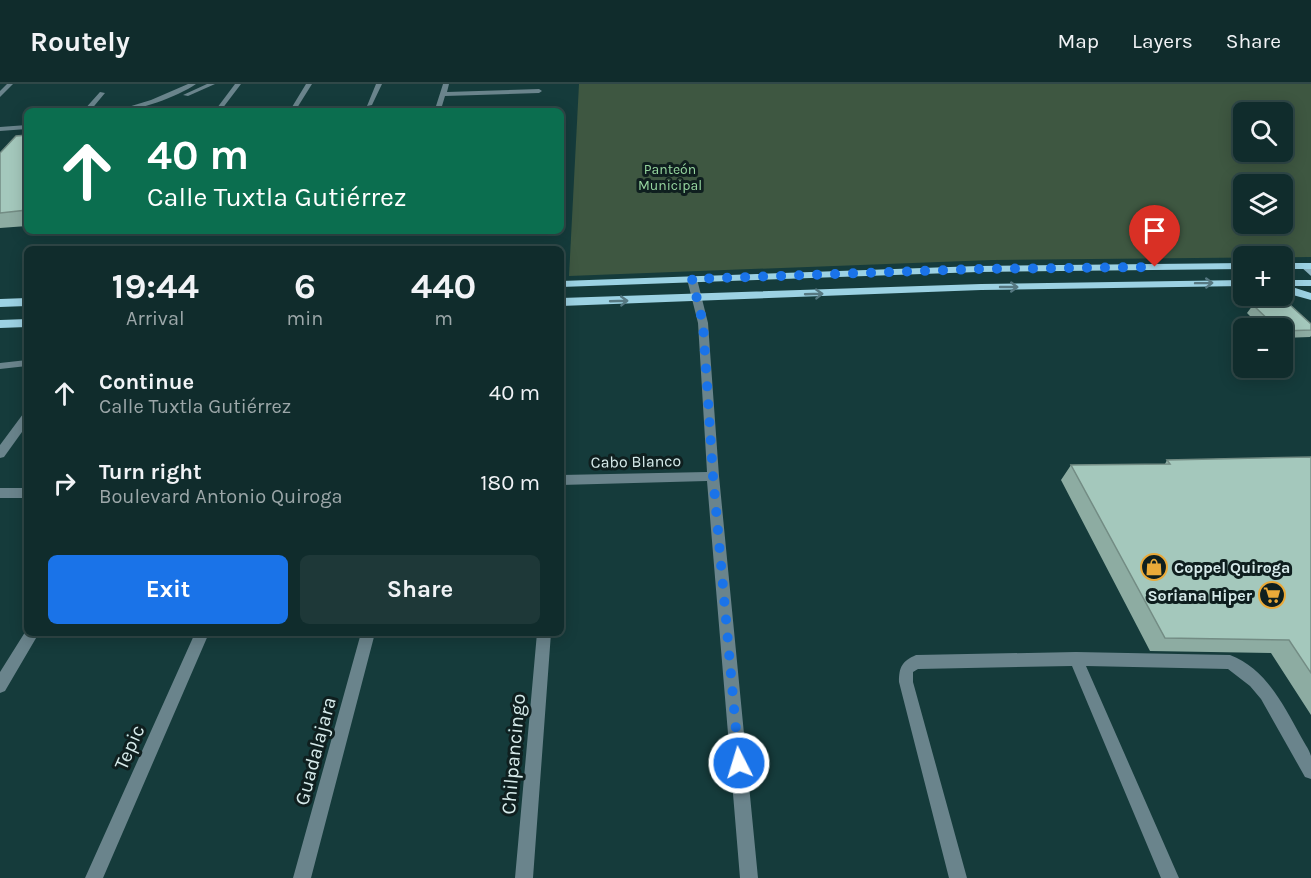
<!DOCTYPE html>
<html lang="en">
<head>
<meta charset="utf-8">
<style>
  body { margin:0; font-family:Karla,sans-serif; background:#1e3838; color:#f1f3f6; height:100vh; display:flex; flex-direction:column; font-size:22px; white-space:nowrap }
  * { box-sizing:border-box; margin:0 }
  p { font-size:20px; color:#9ca7a9 }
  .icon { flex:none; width:33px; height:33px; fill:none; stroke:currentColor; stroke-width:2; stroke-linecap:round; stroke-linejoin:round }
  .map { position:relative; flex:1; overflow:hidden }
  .drawer { position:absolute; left:24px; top:162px; width:540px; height:390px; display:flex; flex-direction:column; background:#102c2c; border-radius:9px; box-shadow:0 3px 15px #0003,0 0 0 2px #304848 }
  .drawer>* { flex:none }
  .hud { position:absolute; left:24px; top:24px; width:540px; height:126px; border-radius:9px; box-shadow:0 3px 15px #0003,0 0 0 2px #304848; background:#0b6e4f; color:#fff; overflow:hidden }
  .controls { position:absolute; left:1233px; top:18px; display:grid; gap:12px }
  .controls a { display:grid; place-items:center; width:60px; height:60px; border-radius:9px; background:#102c2c; box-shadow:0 3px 15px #0003,0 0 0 2px #304848; font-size:30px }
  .pin { position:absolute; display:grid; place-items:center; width:51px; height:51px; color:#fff; margin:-62px -26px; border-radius:50% 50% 50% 0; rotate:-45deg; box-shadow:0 0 6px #0007 }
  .pin .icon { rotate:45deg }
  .me { position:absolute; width:66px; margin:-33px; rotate:355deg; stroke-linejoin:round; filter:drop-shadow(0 0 4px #0008) }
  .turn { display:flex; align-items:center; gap:21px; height:126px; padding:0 24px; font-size:27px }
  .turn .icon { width:78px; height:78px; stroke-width:2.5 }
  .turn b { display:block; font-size:42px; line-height:51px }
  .eta { display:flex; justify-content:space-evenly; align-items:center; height:102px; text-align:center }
  .eta b { font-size:36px; font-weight:700; line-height:42px }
  .button { display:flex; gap:12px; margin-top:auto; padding:12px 24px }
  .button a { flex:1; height:69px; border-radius:9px; background:#1a73e8; color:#fff; font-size:24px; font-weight:700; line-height:69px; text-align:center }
  .button a+a { background:#1e3838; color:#f1f3f6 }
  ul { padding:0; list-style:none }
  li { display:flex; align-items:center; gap:18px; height:90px; padding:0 24px }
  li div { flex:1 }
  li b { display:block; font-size:22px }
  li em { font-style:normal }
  header { display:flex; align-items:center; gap:36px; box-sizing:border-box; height:84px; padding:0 30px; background:#102c2c; border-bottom:2px solid #304848 }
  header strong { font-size:28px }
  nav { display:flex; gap:33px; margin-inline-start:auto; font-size:21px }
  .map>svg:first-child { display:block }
</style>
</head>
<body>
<header>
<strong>Routely</strong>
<nav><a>Map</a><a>Layers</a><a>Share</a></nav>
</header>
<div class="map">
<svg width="1311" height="794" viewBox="0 0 1311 794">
  <rect width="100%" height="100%" fill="#153b3b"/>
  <path fill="#3e5741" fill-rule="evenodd" d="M579 0H1311V173L992 176 569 192ZM1282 28V68H1244V28ZM1282 100V140H1244V100Z"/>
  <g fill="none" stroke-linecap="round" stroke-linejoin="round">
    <path fill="#6a848c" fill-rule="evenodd" d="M188 0H196C177 13 138 27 115 27L151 16Z
      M207 0H215L188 12 183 11Z
      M235 0H241L222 25H218L217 24Z
      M306 0H312L297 24H293L292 23Z
      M376 0H382L372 21 367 22Z
      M443 0H449L447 8 539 5 542 7 539 9 445 12 442 22 439 24 436 22Z
      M100 8 105 9 90 27H83Z
      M27 41V45L0 47V43Z
      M692 192 697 195 708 239 719 392 758 794H740L707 397 561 401V391L707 388 698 239 687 195Z
      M27 276V282L0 285V279Z
      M27 329V341L4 373 0 374V361L23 330Z
      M0 404H27V414H0Z
      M27 545V549H39L5 607 0 609V588Z
      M195 549H209L103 794H85Z
      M361 549H375L311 794H293Z
      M537 549H551L533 794H515Z
      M1076 568 1230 571C1265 584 1283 620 1300 651 1303 657 1309 665 1311 672 1311 678 1311 688 1311 695L1305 693 1261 615 1250 602 1228 585 1086 582 1179 794H1161L1072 582 918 585 913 588V598L967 794H949L899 598C899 583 902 577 916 571Z"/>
    <path fill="#6a848c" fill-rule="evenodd" d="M7 0H13L0 13V7Z"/>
    <path fill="#87b0bd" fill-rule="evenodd" d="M1304 179 1311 184V192L1300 182Z"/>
    <path fill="#9cd2e3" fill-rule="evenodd" d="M1244 179V185L978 188 561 203V197L978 182Z
      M1282 179H1311V185H1282Z
      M1244 196V202L981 206 561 222V214L981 200Z
      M1282 196H1311V202H1289L1311 209V216L1282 208Z
      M27 214V222L0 223V215Z
      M27 235V243L0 244V236Z"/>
  </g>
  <path fill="#8daca2" d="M27 51V142L0 144V69Z
    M1253 221 1311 240V252L1310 253 1282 254V244H1262L1247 229Z
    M1311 373V631L1271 569 1150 567 1061 396 1071 381 1165 380 1167 376Z"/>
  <path fill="#a4c8bc" stroke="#738c84" stroke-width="1.5" d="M27 51V126L0 129V69L16 52Z
    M1289 220 1311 240V246L1282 247V244H1277L1253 221Z
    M1311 373V589L1289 556 1165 554 1071 381 1170 380 1167 376Z"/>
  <defs><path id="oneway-shaft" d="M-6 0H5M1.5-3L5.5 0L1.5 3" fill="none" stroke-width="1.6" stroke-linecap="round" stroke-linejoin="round" transform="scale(1.5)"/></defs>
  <g stroke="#567881">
    <use href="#oneway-shaft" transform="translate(1204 199) rotate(-1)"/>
    <use href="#oneway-shaft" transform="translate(1009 203)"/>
    <use href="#oneway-shaft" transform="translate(814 210) rotate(-2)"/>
    <use href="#oneway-shaft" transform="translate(619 217) rotate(-2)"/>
  </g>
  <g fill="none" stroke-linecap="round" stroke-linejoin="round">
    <path stroke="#1a73e8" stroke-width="10" stroke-dasharray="0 18" d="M739 679 713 392 703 239 692 195 978 185 1155 183"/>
  </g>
  <defs>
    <symbol id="shop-ring" viewBox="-11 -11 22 22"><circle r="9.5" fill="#0f1f1f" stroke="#eaaa39" stroke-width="1.5"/><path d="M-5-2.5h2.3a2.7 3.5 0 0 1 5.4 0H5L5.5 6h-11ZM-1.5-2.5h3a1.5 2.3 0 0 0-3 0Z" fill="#eaaa39"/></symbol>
    <symbol id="supermarket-ring" viewBox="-11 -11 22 22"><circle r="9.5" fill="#0f1f1f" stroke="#eaaa39" stroke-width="1.5"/><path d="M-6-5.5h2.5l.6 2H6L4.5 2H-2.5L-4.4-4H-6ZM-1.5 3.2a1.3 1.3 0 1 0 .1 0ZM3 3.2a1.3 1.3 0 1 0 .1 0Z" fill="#eaaa39"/></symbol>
  </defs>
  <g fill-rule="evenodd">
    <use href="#shop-ring" x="1139" y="468" width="30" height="30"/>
    <use href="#supermarket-ring" x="1257" y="496" width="30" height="30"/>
  </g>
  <g text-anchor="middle" stroke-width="6" stroke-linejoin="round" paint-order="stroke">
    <g font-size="14" fill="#96d69f" stroke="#0f1f1f">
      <text x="670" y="90">Panteón<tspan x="670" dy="16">Municipal</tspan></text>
    </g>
    <g font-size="16" fill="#d6eaea" stroke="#0f1f1f">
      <text transform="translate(636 377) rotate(-1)" y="6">Cabo Blanco</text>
    </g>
    <g font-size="16" font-weight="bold" fill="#d6eaea" stroke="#0f1f1f" text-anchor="start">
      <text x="1174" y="489">Coppel Quiroga</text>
      <text x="1252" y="517" text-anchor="end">Soriana Hiper</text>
    </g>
    <g font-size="20" fill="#d6eaea" stroke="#0f1f1f">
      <text transform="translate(129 663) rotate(-66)" y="7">Tepic</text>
      <text transform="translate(315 667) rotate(-75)" y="7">Guadalajara</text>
      <text transform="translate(513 670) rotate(-85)" y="7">Chilpancingo</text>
    </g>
  </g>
</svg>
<div class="controls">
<a><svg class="icon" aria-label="search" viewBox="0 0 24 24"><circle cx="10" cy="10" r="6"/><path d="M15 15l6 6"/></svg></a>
<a><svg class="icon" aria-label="layers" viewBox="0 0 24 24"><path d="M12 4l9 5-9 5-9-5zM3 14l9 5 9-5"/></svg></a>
<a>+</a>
<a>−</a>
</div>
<div class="pin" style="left:1155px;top:183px;background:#d93025"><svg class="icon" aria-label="arrive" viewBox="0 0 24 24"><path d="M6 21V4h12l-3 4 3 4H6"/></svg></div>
<svg class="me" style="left:739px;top:679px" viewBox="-20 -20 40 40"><circle r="17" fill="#1a73e8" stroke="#fff" stroke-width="3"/><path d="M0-11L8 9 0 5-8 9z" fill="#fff"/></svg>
<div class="hud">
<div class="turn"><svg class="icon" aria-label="ahead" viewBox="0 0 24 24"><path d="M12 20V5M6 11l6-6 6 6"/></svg><div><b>40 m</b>Calle Tuxtla Gutiérrez</div></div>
</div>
<section class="drawer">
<div class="eta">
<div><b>19:44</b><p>Arrival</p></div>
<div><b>6</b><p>min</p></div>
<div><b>440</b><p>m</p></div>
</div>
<ul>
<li><svg class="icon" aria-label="ahead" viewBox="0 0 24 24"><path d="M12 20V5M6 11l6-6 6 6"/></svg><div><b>Continue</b><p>Calle Tuxtla Gutiérrez</p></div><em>40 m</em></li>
<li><svg class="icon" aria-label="right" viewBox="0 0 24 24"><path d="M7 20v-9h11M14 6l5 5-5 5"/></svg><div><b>Turn right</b><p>Boulevard Antonio Quiroga</p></div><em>180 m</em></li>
</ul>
<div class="button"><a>Exit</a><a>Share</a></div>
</section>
</div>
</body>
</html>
